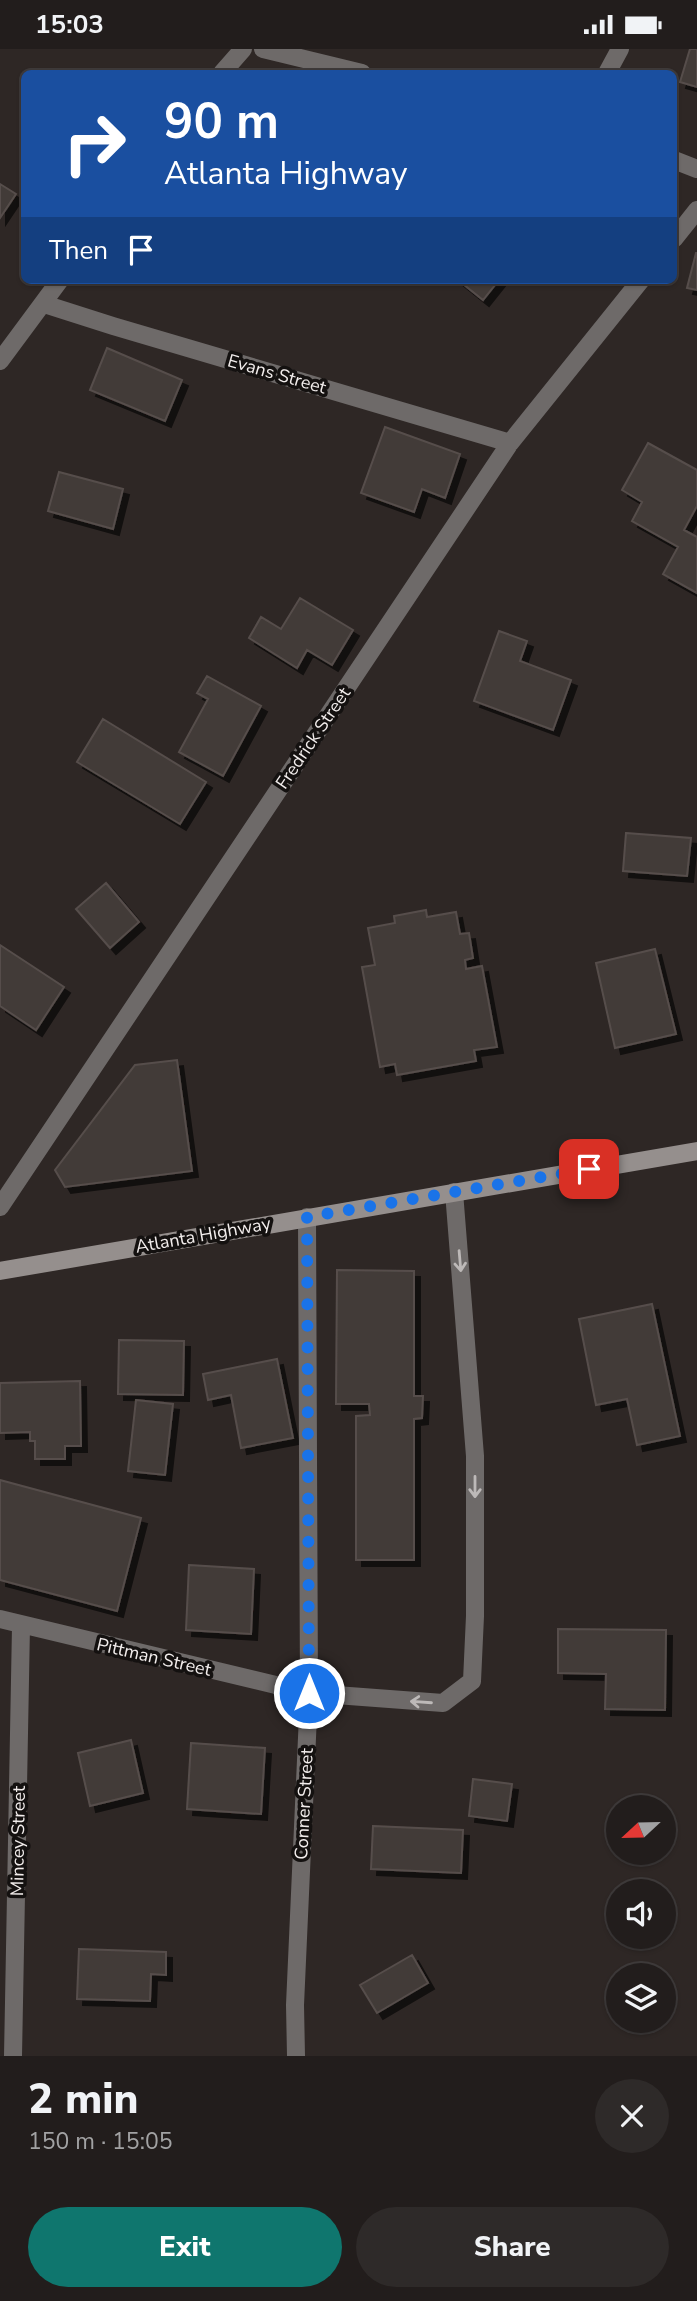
<!DOCTYPE html>
<html lang="en">
<head>
<meta charset="utf-8">
<style>
  body { margin:0; font-family:"Nunito Sans",sans-serif; background:#2e2a29; color:#f1f3f6; height:100vh; display:flex; flex-direction:column; font-size:26px; white-space:nowrap }
  * { box-sizing:border-box; margin:0 }
  p { font-size:23px; color:#a2a2a3 }
  .icon { flex:none; width:38px; height:38px; fill:none; stroke:currentColor; stroke-width:2; stroke-linecap:round; stroke-linejoin:round }
  .map { position:relative; height:2007px; overflow:hidden }
  .panel { display:flex; flex-direction:column; background:#221d1c; flex:1 }
  .panel>* { flex:none }
  .guide { position:absolute; left:21px; top:21px; width:656px; height:214px; border-radius:10px; box-shadow:0 2px 5px #0004,0 0 0 2px #3f3b3b; background:#1a4fa0; color:#fff; overflow:hidden }
  .needle { width:46px; rotate:248deg }
  .fabs { position:absolute; left:606px; top:1746px; display:grid; gap:14px }
  .fabs a { display:grid; place-items:center; width:70px; height:70px; border-radius:50%; background:#221d1c; box-shadow:0 2px 5px #0004,0 0 0 2px #3f3b3b; font-size:35px }
  .pin { position:absolute; display:grid; place-items:center; width:60px; height:60px; color:#fff; margin:-30px; border-radius:14px; box-shadow:0 4px 10px #0006 }
  .me { position:absolute; width:77px; margin:-38px; rotate:0deg; stroke-linejoin:round; filter:drop-shadow(0 0 5px #0008) }
  .turn { display:flex; align-items:center; gap:24px; height:147px; padding:0 28px; font-size:32px }
  .turn .icon { width:91px; height:91px; stroke-width:2.5 }
  .turn b { display:block; font-size:49px; line-height:60px }
  .then { display:flex; align-items:center; height:66px; padding:0 28px; background:#0003; gap:14px; font-size:26px }
  .round { display:grid; place-items:center; flex:none; width:74px; height:74px; border-radius:37px; background:#2e2a29 }
  .headline { display:flex; align-items:center; justify-content:space-between; height:119px; padding:0 28px }
  h1 { font-size:42px; font-weight:800; line-height:52px }
  .primary-button { display:flex; gap:14px; margin-top:auto; padding:14px 28px }
  .primary-button a { flex:1; height:80px; border-radius:42px; background:#0f766e; color:#fff; font-size:28px; font-weight:800; line-height:80px; text-align:center }
  .primary-button a+a { background:#2e2a29; color:#f1f3f6 }
  .status { display:flex; justify-content:space-between; align-items:center; height:49px; padding:0 35px; background:#221d1c; direction:ltr }
  .status svg { height:19px; fill:currentColor }
  .map>svg:first-child { display:block }
</style>
</head>
<body>
<div class="status"><b>15:03</b><svg viewBox="0 0 49 12"><path d="M0 12V9h3v3zM5 12V6h3v6zM10 12V3h3v9zM15 12V0h3v12zM26 1h20v11H26zM47 4h2v5h-2z"/></svg></div>
<div class="map">
<svg width="697" height="2007" viewBox="0 0 697 2007">
  <defs>
    <filter id="shadow"><feDropShadow dx="6" dy="6" stdDeviation="0" flood-color="#0009"/></filter>
  </defs>
  <rect width="100%" height="100%" fill="#2e2725"/>
  <path fill="#423b38" stroke="#564e4b" stroke-width="2" filter="url(#shadow)" d="M690 0H697V38L680 33Z
    M0 135 16 145 0 169Z
    M696 204H697V241L687 239Z
    M458 231H499L483 251Z
    M107 299 182 331 165 372 90 341Z
    M385 378 460 405 445 449 422 440 414 463 361 444Z
    M648 394 697 421V457L684 481 697 488V544L663 525 678 498 632 472 642 453 622 441Z
    M59 423 123 440 113 480 48 462Z
    M300 549 353 581 332 616 307 601 297 619 249 589 261 568 281 580Z
    M499 582 527 592 520 612 571 631 553 681 474 652Z
    M207 627 261 657 223 727 179 703 208 650 197 644Z
    M103 670 206 733 180 775 77 713Z
    M626 784 691 789 687 827 623 822Z
    M106 834 139 873 110 899 76 860Z
    M426 861 427 868 456 863 460 885 469 884 473 909 465 911 466 920 482 917 497 998 474 1001 476 1012 397 1026 395 1015 380 1018 362 918 375 916 368 879 395 874 394 867Z
    M0 896 64 938 36 981 0 957Z
    M655 900 676 985 615 999 596 914Z
    M177 1011 192 1122 65 1138 55 1121 135 1016Z
    M337 1221 414 1222V1347H423L422 1369 414 1370V1511H356V1367L370 1366 369 1355H336Z
    M652 1255 680 1387 637 1396 627 1350 596 1356 579 1270Z
    M119 1291 184 1292 183 1346 118 1345Z
    M277 1310 293 1389 241 1399 231 1346 208 1351 203 1325Z
    M80 1332 81 1397H65V1410H35V1392H30V1383L0 1384V1334Z
    M136 1351 173 1355 165 1426 128 1422Z
    M0 1431 141 1469 117 1562 0 1531Z
    M189 1516 254 1520 251 1585 186 1581Z
    M558 1580 666 1581 665 1661 605 1660 606 1625 558 1624Z
    M131 1691 143 1744 90 1757 78 1704Z
    M191 1694 265 1699 261 1765 187 1760Z
    M473 1730 512 1735 507 1772 469 1767Z
    M373 1777 463 1781 461 1824 371 1820Z
    M79 1900 166 1903V1926L151 1925 150 1952 77 1950Z
    M412 1906 428 1934 377 1964 360 1936Z"/>
  <g fill="none" stroke-linecap="round" stroke-linejoin="round">
    <path stroke="#6e6a69" stroke-width="18" d="M309 1644 443 1654 472 1632 475 1567V1407L454 1143"/>
    <path stroke="#6e6a69" stroke-width="18" d="M263 0 362 24
      M222 24 243 0
      M607 24 620 0
      M674 111 697 120
      M674 190 697 161
      M44 255 113 277 510 394
      M0 312 60 231
      M0 1158 510 394 641 231
      M0 1570 309 1644
      M13 2007 21 1577
      M296 2007 295 1956 309 1644 307 1168"/>
    <path stroke="#958f8d" stroke-width="18" d="M0 1222 697 1102"/>
  </g>
  <defs><path id="oneway-shaft" d="M-6 0H5M1.5-3L5.5 0L1.5 3" fill="none" stroke-width="1.6" stroke-linecap="round" stroke-linejoin="round" transform="scale(1.75)"/></defs>
  <g stroke="#bdb9b8">
    <use href="#oneway-shaft" transform="translate(460 1212) rotate(85)"/>
    <use href="#oneway-shaft" transform="translate(475 1438) rotate(90)"/>
    <use href="#oneway-shaft" transform="translate(421 1653) rotate(-176)"/>
  </g>
  <g fill="none" stroke-linecap="round" stroke-linejoin="round">
    <path stroke="#1a73e8" stroke-width="12" stroke-dasharray="0 21.6" d="M309 1644 307 1168 589 1120"/>
  </g>
  <g text-anchor="middle" stroke-width="7" stroke-linejoin="round" paint-order="stroke">
    <g font-size="18" fill="#f2edec" stroke="#141110">
      <text transform="translate(277 325) rotate(16)" y="6">Evans Street</text>
      <text transform="translate(313 689) rotate(-56)" y="6">Fredrick Street</text>
      <text transform="translate(203 1186) rotate(-10)" y="6">Atlanta Highway</text>
      <text transform="translate(154 1608) rotate(13)" y="6">Pittman Street</text>
      <text transform="translate(304 1755) rotate(-87)" y="6">Conner Street</text>
      <text transform="translate(18 1792) rotate(-89)" y="6">Mincey Street</text>
    </g>
  </g>
</svg>
<div class="fabs">
<a><svg class="needle" viewBox="-14 -14 28 28"><path d="M0-13l5 13h-10z" fill="#e53935"/><path d="M0 13l5-13h-10z" fill="#a2a2a3"/></svg></a>
<a><svg class="icon" aria-label="sound" viewBox="0 0 24 24"><path d="M4 9h4l5-4v14l-5-4H4zM17 9q2 3 0 6"/></svg></a>
<a><svg class="icon" aria-label="layers" viewBox="0 0 24 24"><path d="M12 4l9 5-9 5-9-5zM3 14l9 5 9-5"/></svg></a>
</div>
<div class="pin" style="left:589px;top:1120px;background:#d93025"><svg class="icon" aria-label="arrive" viewBox="0 0 24 24"><path d="M6 21V4h12l-3 4 3 4H6"/></svg></div>
<svg class="me" style="left:309px;top:1644px" viewBox="-20 -20 40 40"><circle r="17" fill="#1a73e8" stroke="#fff" stroke-width="3"/><path d="M0-11L8 9 0 5-8 9z" fill="#fff"/></svg>
<div class="guide">
<div class="turn"><svg class="icon" aria-label="right" viewBox="0 0 24 24"><path d="M7 20v-9h11M14 6l5 5-5 5"/></svg><div><b>90 m</b>Atlanta Highway</div></div>
<div class="then">Then<svg class="icon" aria-label="arrive" viewBox="0 0 24 24"><path d="M6 21V4h12l-3 4 3 4H6"/></svg></div>
</div>
</div>
<section class="panel">
<div class="headline"><div><h1>2 min</h1><p>150 m · 15:05</p></div><a class="round"><svg class="icon" aria-label="close" viewBox="0 0 24 24"><path d="M6 6l12 12M18 6L6 18"/></svg></a></div>
<div class="primary-button"><a>Exit</a><a>Share</a></div>
</section>
</body>
</html>
